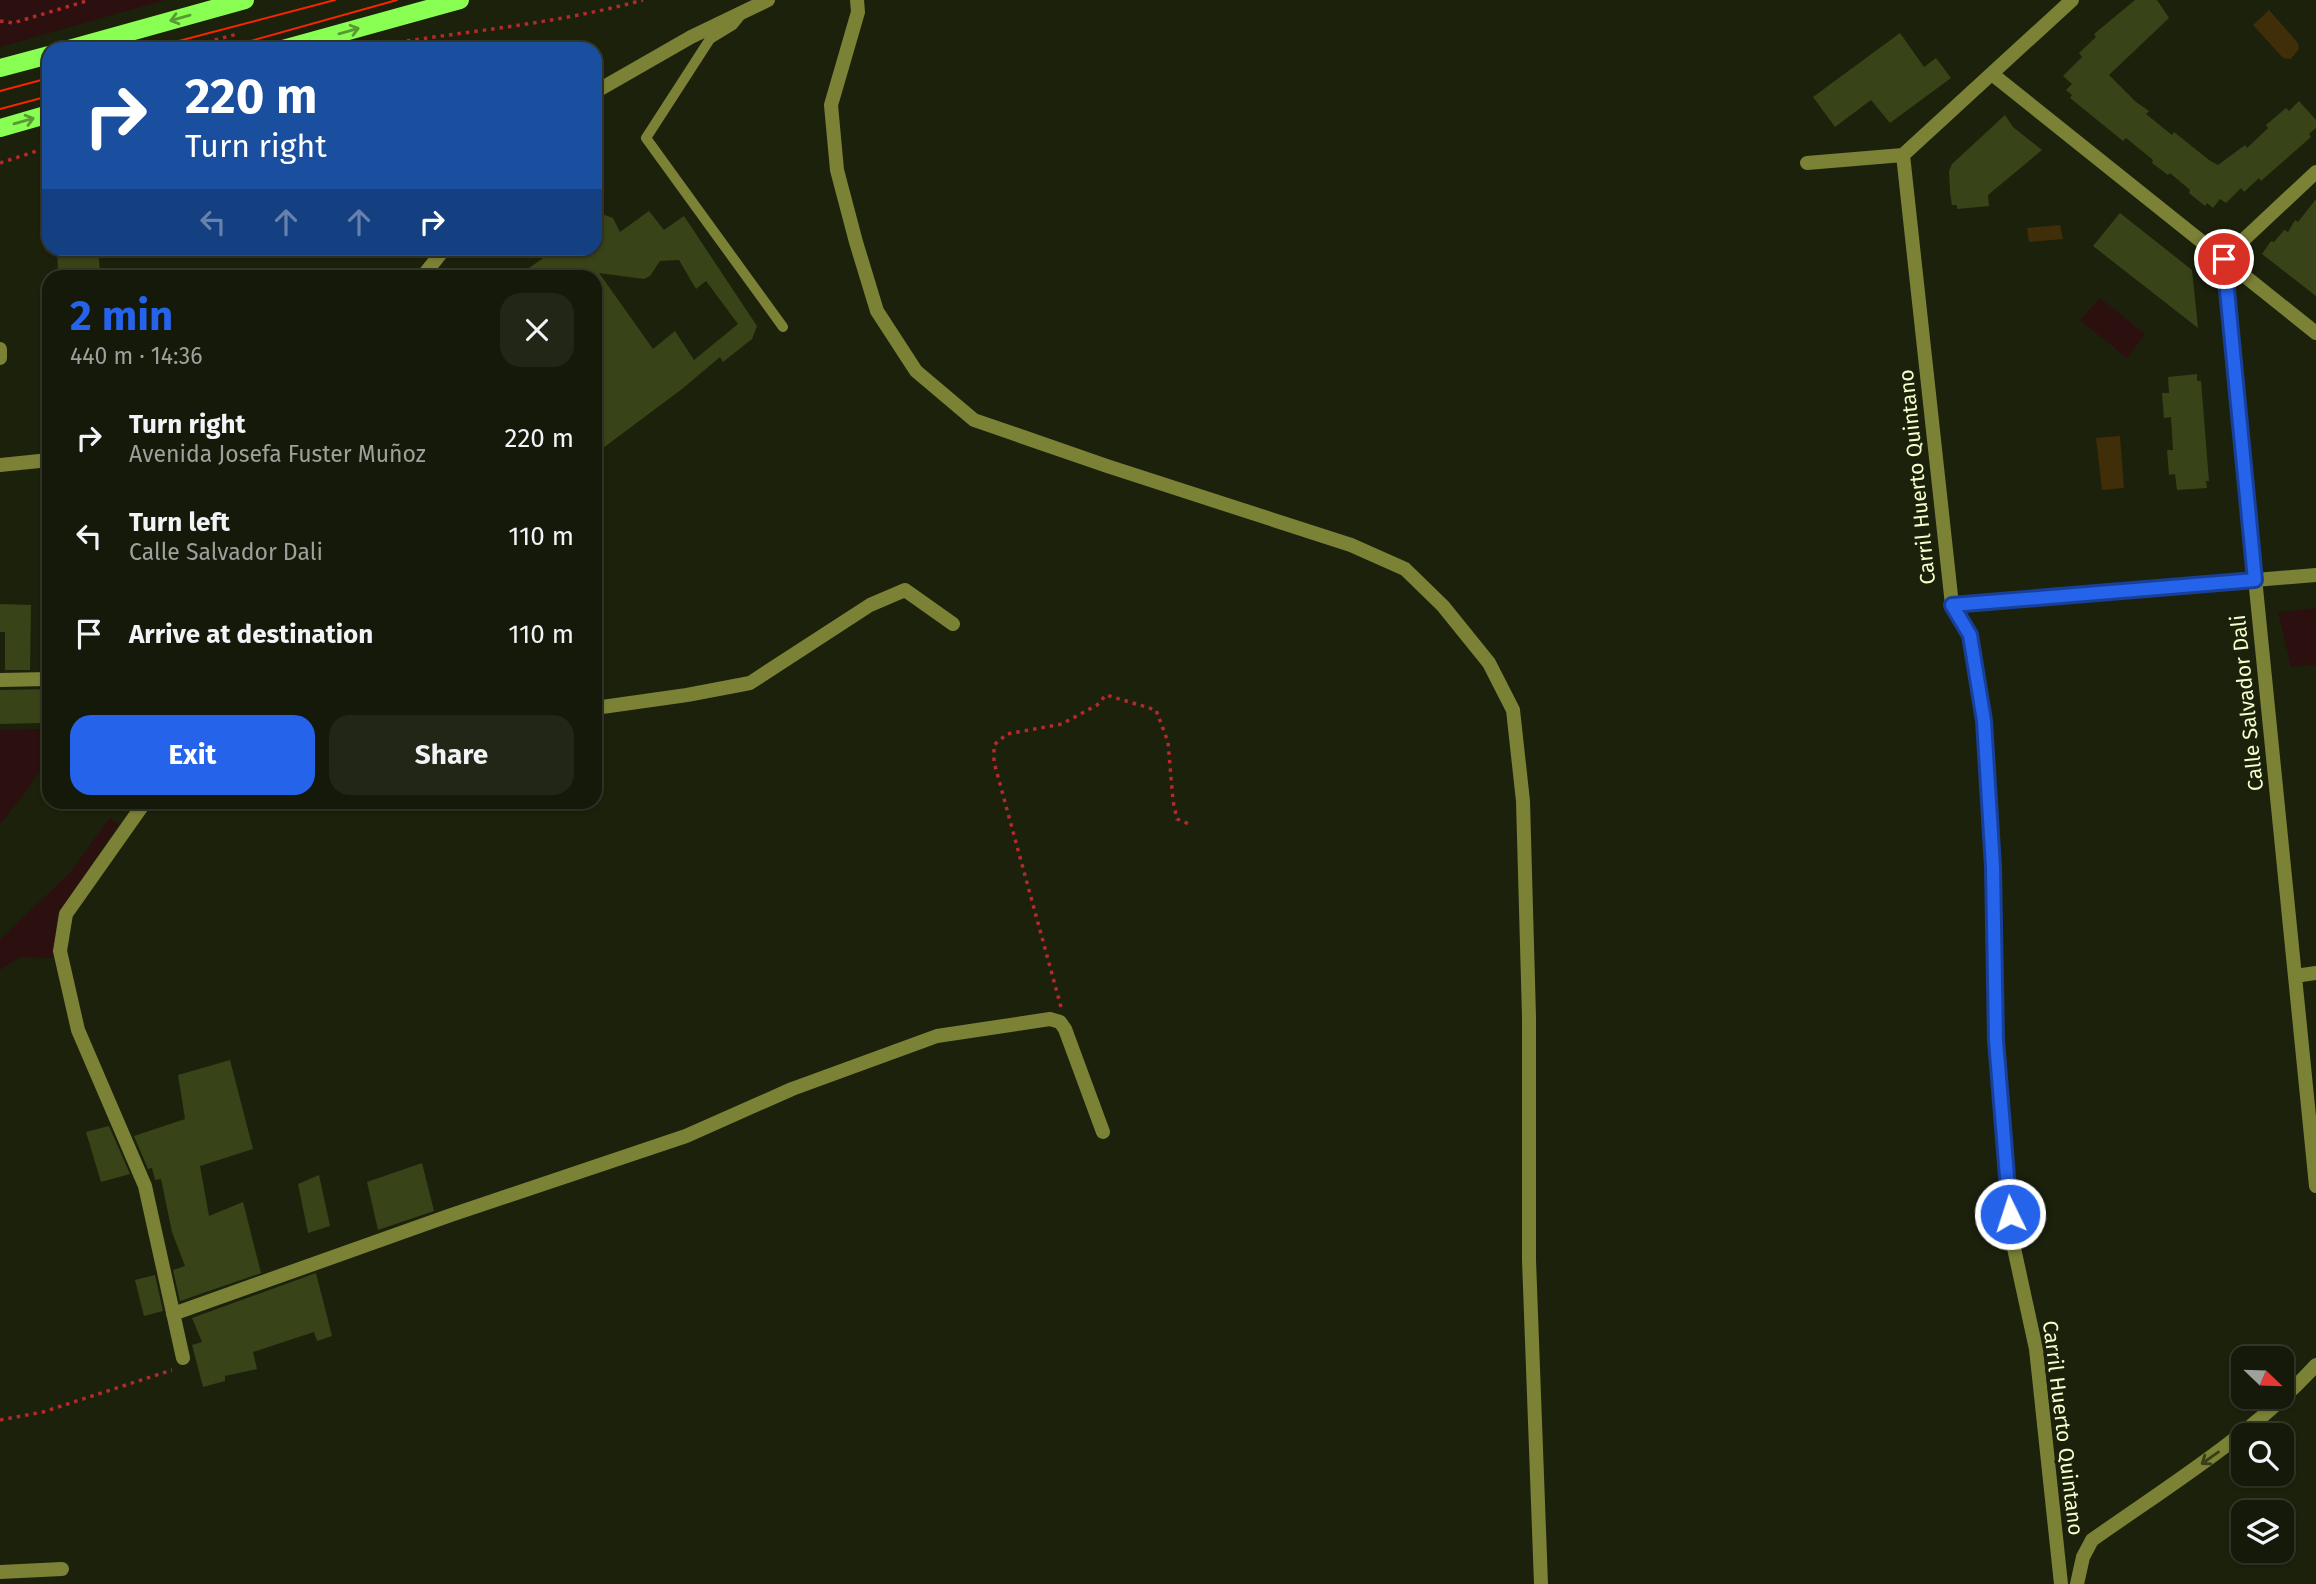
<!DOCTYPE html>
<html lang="en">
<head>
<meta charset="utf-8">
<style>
  body { margin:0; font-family:"Fira Sans",sans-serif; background:#222617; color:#f1f3f6; height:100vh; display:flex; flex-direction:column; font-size:26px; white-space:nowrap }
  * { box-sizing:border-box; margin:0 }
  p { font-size:23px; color:#9da09c }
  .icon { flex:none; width:38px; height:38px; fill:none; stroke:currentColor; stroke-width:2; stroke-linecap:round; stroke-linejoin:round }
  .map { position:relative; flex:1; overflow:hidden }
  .sheet { position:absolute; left:42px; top:270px; width:560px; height:539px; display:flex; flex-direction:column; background:#151909; border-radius:21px; box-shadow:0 2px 5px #0004,0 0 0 2px #34382a }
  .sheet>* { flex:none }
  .banner { position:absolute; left:42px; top:42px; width:560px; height:214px; border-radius:21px; box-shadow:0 2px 5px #0004,0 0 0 2px #34382a; background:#1a4fa0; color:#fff; overflow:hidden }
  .needle { width:46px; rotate:113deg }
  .buttons { position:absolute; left:2231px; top:1346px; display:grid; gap:14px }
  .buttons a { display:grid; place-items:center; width:63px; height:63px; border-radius:14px; background:#151909; box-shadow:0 2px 5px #0004,0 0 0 2px #34382a; font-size:35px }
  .pin { position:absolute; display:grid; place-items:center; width:60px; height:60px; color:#fff; margin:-30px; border:4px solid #fff; border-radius:50%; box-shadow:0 2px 7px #0007 }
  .me { position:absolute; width:77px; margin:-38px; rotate:356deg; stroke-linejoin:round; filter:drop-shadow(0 0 5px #0008) }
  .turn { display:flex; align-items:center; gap:24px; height:147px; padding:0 28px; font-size:32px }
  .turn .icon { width:91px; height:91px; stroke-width:2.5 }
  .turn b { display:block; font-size:49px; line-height:60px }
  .lanes { display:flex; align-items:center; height:66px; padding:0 28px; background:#0003; justify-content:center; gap:35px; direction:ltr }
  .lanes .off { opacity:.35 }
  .round { display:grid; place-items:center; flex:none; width:74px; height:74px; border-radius:21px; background:#222617 }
  .overview { display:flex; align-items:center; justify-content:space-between; height:119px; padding:0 28px }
  h1 { font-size:42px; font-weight:700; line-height:52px; color:#2563eb }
  .button { display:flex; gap:14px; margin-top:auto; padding:14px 28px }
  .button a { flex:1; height:80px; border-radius:21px; background:#2563eb; color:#fff; font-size:28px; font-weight:700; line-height:80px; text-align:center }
  .button a+a { background:#222617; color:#f1f3f6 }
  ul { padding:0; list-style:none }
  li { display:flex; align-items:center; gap:21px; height:98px; padding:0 28px }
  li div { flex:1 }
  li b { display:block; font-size:26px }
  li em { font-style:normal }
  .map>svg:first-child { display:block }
</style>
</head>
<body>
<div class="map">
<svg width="2316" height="1584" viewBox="0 0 2316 1584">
  <rect width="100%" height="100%" fill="#1c210c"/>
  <path fill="#2b100f" d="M0 0H165L0 47Z
    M2100 298 2145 334 2127 358 2080 320Z
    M2316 608V665L2291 667 2278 612Z
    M49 721V757L22 797 0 824V730L42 729Z
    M110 818 119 824 57 915 54 958 20 957 0 970V939L68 875Z"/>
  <path fill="#3f2e07" d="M2269 10 2298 43 2299 49 2291 59 2283 58 2253 25Z
    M2060 225 2063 239 2029 242 2027 228Z
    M2120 436 2124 488 2102 490 2096 438Z"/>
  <path fill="#384317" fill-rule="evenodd" d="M2135 0H2157L2169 18 2109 75 2136 102 2149 111 2146 114 2172 135 2174 132 2209 160 2218 165 2245 145 2247 148 2268 128 2266 125 2286 108 2289 111 2299 101 2316 120V128L2309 134 2311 137 2261 181 2259 178 2244 192 2241 188 2226 203 2220 199 2213 208 2207 203 2205 206 2189 193 2190 190 2170 173 2168 175 2152 163 2153 160 2126 138 2123 141 2070 98 2072 95 2066 90 2072 84 2063 76 2082 57 2079 53 2096 37 2094 34Z
    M1900 33 1924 67 1936 58 1951 78 1890 123 1871 100 1835 127 1813 97Z
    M2005 115 2013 127 2042 150 1988 195 1989 206 1957 209V205H1952L1950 192 1949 171 1952 164Z
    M2316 199V296L2262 254 2271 241 2274 242 2284 230 2288 232 2295 220 2298 222Z
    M649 211 664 230 684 216 757 326 752 339 723 362 720 357 682 389 595 454V276H518L557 248H595L597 219 605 215 613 218 620 232ZM679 260 696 289 706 281 738 324 694 360 675 331 653 349 599 273 644 279 650 276 660 261Z
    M2120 213 2192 270 2198 328 2093 246Z
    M57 248H98L100 272 58 273Z
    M2197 374V381H2201L2209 481H2206L2207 488 2177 490 2175 474 2169 475 2167 450H2173L2171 417 2164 418 2162 393H2169L2168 377Z
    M0 604 31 605 30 670H5V632H0Z
    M49 689V715L41 723 0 724V690Z
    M230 1060 253 1149 200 1166 209 1216 243 1202 261 1273 180 1301 173 1270 185 1266 172 1232 161 1179 155 1180 152 1168 148 1169 134 1136 185 1119 178 1075Z
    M109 1126 130 1174 101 1182 86 1132Z
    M422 1163 434 1211 378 1230 367 1182Z
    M319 1175 330 1226 308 1233 298 1184Z
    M316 1273 332 1336 317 1341 314 1332 253 1352 257 1369 225 1376V1381L203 1387 192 1345 202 1342 192 1318Z
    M155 1275 163 1311 144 1316 135 1280Z"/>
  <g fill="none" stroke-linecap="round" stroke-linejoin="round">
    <path stroke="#b6292a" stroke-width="3.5" stroke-dasharray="3.5 5" stroke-linecap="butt" d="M0 21 13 23 90 0
      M182 49 237 34
      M374 49 393 43C477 30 560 23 643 0
      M0 163 49 147
      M1061 1007 994 762V745L1007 734 1062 724 1097 705 1106 695 1156 710 1168 742 1173 801 1177 819 1189 824
      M0 1420 43 1412 172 1370"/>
    <path stroke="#7b8235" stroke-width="10" d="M741 15 733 25 710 39 646 138 783 327"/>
    <path stroke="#7b8235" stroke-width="14" d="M857 0 858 12 831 105 837 170 856 242 877 311 916 371 974 420 1107 466 1351 545 1405 569 1443 606 1489 663 1513 710 1523 801 1529 1017V1260L1541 1584
      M1992 74 2316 333
      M595 92 691 37 768 0
      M1903 155 1952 605 1970 635 1985 721 1993 867 1996 1040 2012 1239 2036 1349 2061 1584
      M1807 163 1903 155 2072 0
      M2316 172 2223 259 2316 1186
      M423 276 445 248
      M0 349V358
      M0 465 49 460
      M1952 605 2316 575
      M0 680 49 679
      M595 708 687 695 750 683 870 605 905 590 953 624
      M145 802 66 914 60 951 78 1030 145 1186 183 1358
      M2295 976 2316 973
      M173 1314 451 1215 686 1136 792 1089 937 1036 1050 1019 1060 1022 1065 1029 1103 1132
      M0 1572 62 1569
      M2077 1584 2083 1557 2092 1540C2170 1485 2252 1435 2316 1365"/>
    <path stroke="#8aff53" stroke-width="18" d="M69 49 245 0
      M283 49 460 0
      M0 68 49 55
      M0 128 49 114"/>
    <path stroke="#f72600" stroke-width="2" d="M148 49 335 0
      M222 49 397 0
      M0 91 49 78
      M0 109 49 96"/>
  </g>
  <defs><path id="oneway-shaft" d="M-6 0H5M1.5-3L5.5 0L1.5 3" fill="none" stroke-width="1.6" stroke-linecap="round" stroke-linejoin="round" transform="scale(1.75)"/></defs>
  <g stroke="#589b33">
    <use href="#oneway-shaft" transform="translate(180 18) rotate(164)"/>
    <use href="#oneway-shaft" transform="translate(349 31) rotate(-16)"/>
    <use href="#oneway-shaft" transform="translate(24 121) rotate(-16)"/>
  </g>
  <use stroke="#383e18" href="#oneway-shaft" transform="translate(2210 1458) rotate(145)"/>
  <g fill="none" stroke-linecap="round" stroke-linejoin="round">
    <defs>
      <path id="route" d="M2010 1214 1996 1040 1993 867 1984 721 1970 635 1952 605 2255 580 2224 259"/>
    </defs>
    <use href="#route" stroke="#184099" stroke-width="18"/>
    <use href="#route" stroke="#2563eb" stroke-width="12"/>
  </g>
  <g text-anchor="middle" stroke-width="7" stroke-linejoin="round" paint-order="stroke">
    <g font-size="21" fill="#f6ffcc" stroke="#1c210c">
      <text transform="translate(1917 477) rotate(-96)" y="7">Carril Huerto Quintano</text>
      <text transform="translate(2247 703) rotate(-96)" y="7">Calle Salvador Dali</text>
      <text transform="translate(2063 1428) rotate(83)" y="7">Carril Huerto Quintano</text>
    </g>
  </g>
</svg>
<div class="buttons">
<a><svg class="needle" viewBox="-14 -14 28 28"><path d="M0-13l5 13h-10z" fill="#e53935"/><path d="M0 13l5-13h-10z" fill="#9da09c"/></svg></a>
<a><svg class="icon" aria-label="search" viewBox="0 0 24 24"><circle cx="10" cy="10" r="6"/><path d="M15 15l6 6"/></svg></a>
<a><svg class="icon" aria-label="layers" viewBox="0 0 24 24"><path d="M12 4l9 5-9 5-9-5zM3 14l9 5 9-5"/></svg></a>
</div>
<div class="pin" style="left:2224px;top:259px;background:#d93025"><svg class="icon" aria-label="arrive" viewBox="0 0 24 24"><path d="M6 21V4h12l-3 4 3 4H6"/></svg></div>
<svg class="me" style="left:2010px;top:1214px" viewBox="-20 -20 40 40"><circle r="17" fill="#2563eb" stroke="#fff" stroke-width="3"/><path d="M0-11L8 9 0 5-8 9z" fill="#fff"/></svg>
<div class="banner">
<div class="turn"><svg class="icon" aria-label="right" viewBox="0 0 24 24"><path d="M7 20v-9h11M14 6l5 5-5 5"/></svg><div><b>220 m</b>Turn right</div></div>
<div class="lanes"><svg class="icon off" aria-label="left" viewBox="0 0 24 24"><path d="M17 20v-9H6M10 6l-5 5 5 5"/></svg><svg class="icon off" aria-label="ahead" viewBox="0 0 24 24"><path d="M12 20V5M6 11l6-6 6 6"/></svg><svg class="icon off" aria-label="ahead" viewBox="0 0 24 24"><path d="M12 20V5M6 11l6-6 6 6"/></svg><svg class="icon" aria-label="right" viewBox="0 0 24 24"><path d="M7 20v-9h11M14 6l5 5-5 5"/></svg></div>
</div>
<section class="sheet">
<div class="overview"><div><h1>2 min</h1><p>440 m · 14:36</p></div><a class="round"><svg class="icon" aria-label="close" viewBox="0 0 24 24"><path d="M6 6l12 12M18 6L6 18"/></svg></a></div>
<ul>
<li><svg class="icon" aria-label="right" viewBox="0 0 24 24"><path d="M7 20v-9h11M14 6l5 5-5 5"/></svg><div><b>Turn right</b><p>Avenida Josefa Fuster Muñoz</p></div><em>220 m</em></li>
<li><svg class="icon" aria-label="left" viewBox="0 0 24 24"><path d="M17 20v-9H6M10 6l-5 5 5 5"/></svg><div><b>Turn left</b><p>Calle Salvador Dali</p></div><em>110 m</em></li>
<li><svg class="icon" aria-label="arrive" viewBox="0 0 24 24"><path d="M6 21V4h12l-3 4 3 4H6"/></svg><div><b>Arrive at destination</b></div><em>110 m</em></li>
</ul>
<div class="button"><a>Exit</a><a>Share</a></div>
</section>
</div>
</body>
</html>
